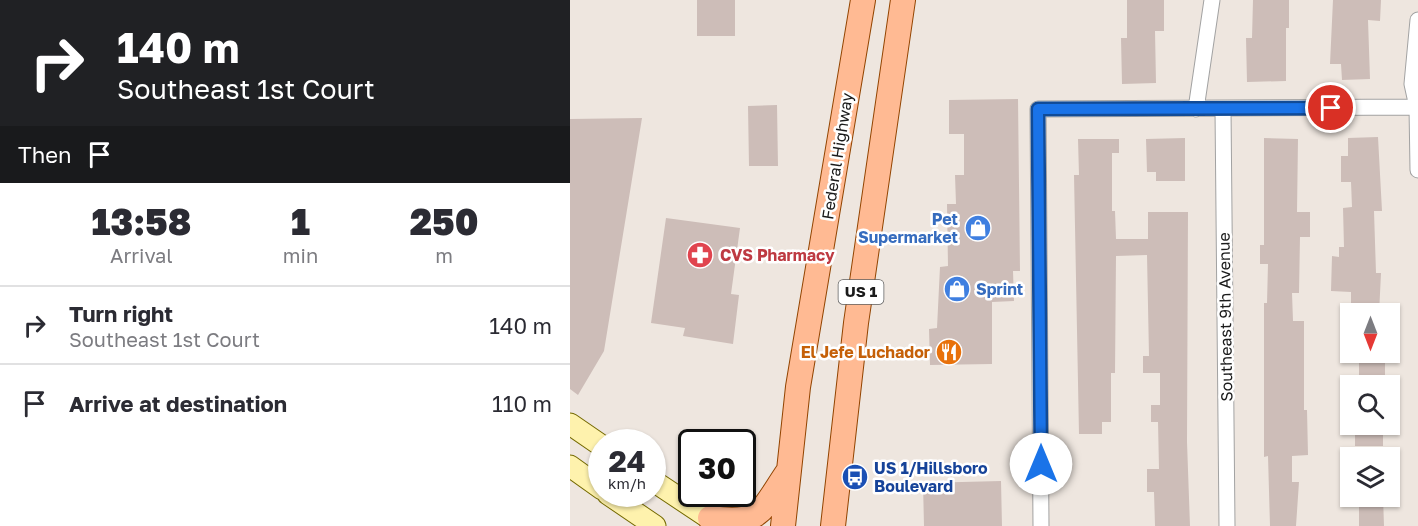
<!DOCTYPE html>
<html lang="en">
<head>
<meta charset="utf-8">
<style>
  body { margin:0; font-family:"Golos Text",sans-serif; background:#f2f2f3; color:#2b2b33; height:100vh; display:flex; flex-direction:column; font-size:22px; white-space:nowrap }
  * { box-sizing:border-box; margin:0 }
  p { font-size:20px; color:#7c7c81 }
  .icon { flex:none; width:33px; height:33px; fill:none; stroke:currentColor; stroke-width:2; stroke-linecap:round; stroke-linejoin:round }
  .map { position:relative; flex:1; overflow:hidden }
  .panel { display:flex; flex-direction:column; background:#fff; width:570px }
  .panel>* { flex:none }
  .top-card { background:#202124; color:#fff; overflow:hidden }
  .needle { width:39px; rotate:180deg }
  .buttons { position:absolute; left:770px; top:303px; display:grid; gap:12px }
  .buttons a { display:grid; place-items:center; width:60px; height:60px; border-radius:0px; background:#fff; box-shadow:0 2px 4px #0004; font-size:30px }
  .speed { position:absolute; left:18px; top:429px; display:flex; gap:12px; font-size:30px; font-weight:700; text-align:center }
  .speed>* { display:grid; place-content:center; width:78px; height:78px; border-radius:50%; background:#fff; box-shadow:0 2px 4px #0004; line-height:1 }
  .speed small { font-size:15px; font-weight:400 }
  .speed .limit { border:3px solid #111; border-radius:9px; background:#fff; color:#111 }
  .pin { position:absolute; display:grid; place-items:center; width:51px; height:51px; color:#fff; margin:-26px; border:3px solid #fff; border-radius:50%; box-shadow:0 2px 6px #0007 }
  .me { position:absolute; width:66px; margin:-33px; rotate:0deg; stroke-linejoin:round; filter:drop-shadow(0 0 4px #0008) }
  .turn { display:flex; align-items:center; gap:21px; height:126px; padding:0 18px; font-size:27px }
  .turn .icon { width:78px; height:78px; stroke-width:2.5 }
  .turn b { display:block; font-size:42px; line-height:51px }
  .then { display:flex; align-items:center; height:57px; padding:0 18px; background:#0003; gap:12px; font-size:22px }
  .eta { display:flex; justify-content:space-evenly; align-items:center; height:102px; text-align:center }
  .eta b { font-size:36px; font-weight:800; line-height:42px }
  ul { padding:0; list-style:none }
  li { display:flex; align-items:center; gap:18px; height:78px; padding:0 18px; border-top:2px solid #e1e1e2 }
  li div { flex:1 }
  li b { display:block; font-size:22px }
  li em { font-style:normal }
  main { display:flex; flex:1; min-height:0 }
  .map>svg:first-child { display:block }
</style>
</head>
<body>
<main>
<section class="panel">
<div class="top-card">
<div class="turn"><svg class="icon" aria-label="right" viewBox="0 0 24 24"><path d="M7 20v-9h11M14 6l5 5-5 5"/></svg><div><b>140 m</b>Southeast 1st Court</div></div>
<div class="then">Then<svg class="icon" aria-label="arrive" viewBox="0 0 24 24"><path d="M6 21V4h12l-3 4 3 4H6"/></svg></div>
</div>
<div class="eta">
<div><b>13:58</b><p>Arrival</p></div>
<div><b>1</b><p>min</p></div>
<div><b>250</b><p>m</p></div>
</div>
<ul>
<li><svg class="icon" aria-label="right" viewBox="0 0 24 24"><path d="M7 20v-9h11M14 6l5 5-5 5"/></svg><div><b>Turn right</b><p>Southeast 1st Court</p></div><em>140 m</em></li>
<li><svg class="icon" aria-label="arrive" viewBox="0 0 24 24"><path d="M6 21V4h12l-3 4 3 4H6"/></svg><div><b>Arrive at destination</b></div><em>110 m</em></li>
</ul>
</section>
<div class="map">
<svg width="848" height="526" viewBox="0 0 848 526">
  <rect width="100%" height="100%" fill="#eee6df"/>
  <path fill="#cdbdb8" d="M127 0H165V36H127Z
    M557 0H594V31H585L586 83 552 84 551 38H557Z
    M683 0H719V28H716V81L677 82 676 38H682Z
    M763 0H811L810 21 798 20 800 79 772 80 771 64H760Z
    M448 99 450 271H443L444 301 422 302V364L360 365 359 329 367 328 370 267 378 266 377 204H386L385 175H394V134H379V100Z
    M207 105 208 166H179L178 106Z
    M72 118 34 351 8 395 0 389V119Z
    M808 137 812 211H804L806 273H811L809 314H781V292L761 291 762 256 769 257V247H774L773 208 782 207 781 182H771V156H778V138Z
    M615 138V181H586V172H577L576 139Z
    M694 138 728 139 727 212H740V237H730L729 293H722L723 321H734V410H737L738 455 722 456V482H729L726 526H700L698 456 694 457V303H697L698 264H690V245H694Z
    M508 139H549V153H542V211H545L546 239H578V212H618L617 442 620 526H585L584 492H577V469H589L588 422H581V405H590V373H573V356H579L577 255 546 256 545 373H541V422H532V434H509L504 175H509Z
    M96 218 170 228 161 294 169 295 163 344 113 336 115 328 81 323Z
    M789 360H815V386H789Z
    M785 424H813V446H785Z
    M431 481 432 526H354L353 483Z
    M789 496H813L814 526H789Z"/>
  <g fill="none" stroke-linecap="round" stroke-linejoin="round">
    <defs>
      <path id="street" d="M848 20 842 84 847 107 848 170
        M626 109 642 0
        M653 109 657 526
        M471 526 468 109 848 107"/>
      <path id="secondary" d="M0 424 32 446
        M0 466 32 489
        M82 480 151 526
        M38 494 85 526"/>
      <path id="primary" d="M140 518C191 525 190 513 217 473
        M213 526 228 387 293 0
        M263 526 286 323 333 0"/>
    </defs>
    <use href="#street" stroke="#a2a2a2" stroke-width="17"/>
    <use href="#secondary" stroke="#746900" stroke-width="23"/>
    <use href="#primary" stroke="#924400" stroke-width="26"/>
    <use href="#street" stroke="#fff" stroke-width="15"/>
    <use href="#secondary" stroke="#fef2ad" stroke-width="21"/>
    <use href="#primary" stroke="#ffba93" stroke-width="24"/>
  </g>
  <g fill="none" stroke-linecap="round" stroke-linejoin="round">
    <defs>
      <path id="route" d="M471 464 468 109 761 108"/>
    </defs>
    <use href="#route" stroke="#114b97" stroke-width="15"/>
    <use href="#route" stroke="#1a73e8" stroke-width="10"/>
  </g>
  <defs>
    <symbol id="shop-disc" viewBox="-11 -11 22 22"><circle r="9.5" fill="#3f7fe0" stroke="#fff"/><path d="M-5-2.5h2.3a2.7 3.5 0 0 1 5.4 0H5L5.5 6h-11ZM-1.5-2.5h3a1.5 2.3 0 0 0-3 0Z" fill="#fff"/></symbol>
    <symbol id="pharmacy-disc" viewBox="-11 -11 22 22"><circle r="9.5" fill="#e0444e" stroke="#fff"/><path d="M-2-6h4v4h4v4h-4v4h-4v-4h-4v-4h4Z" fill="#fff"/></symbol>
    <symbol id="restaurant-disc" viewBox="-11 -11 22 22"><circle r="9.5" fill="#e8710a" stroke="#fff"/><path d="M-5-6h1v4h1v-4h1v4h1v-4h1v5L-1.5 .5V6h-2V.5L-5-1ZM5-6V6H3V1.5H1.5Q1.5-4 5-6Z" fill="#fff"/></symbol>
    <symbol id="bus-disc" viewBox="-11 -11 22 22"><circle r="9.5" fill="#1a4fb4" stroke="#fff"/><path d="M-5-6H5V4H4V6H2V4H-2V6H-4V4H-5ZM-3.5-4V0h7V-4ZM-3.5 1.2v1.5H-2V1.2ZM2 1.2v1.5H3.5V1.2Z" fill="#fff"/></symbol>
  </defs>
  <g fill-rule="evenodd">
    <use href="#shop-disc" x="393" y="213" width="30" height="30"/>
    <use href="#pharmacy-disc" x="115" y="240" width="30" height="30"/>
    <use href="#shop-disc" x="372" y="274" width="30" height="30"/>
    <use href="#restaurant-disc" x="364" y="337" width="30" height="30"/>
    <use href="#bus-disc" x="270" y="462" width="30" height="30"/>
  </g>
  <g text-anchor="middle" stroke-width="5" stroke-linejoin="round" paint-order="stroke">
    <rect fill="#fff" stroke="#5f5f5f" stroke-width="1.5" x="268.5" y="280" width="45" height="24" rx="4.5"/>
    <g font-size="15" font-weight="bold" fill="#1b1b1b">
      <text x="291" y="297">US 1</text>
    </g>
    <g font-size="16" fill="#1b1b1b" stroke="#fff">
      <text transform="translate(267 156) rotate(-81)" y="6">Federal Highway</text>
      <text transform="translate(655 317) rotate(-91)" y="6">Southeast 9th Avenue</text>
    </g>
    <g font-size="16" font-weight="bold" fill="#366cbe" stroke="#fff" text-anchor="end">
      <text x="388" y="225">Pet<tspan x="388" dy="18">Supermarket</tspan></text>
      <text x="406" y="295" text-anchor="start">Sprint</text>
    </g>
    <g font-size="16" font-weight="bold" fill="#be3a42" stroke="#fff" text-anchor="start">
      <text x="150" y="261">CVS Pharmacy</text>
    </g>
    <g font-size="16" font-weight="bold" fill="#c56008" stroke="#fff" text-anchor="end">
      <text x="360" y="358">El Jefe Luchador</text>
    </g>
    <g font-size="16" font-weight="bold" fill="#164399" stroke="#fff" text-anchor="start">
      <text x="304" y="474">US 1/Hillsboro<tspan x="304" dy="18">Boulevard</tspan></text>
    </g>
  </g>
</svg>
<div class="buttons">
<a><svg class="needle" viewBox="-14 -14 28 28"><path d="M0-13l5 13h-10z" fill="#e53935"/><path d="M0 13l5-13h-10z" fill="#7c7c81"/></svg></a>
<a><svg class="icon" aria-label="search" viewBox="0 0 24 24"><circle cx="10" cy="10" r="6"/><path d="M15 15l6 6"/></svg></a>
<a><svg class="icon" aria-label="layers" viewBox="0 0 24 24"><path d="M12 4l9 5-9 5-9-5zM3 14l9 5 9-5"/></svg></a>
</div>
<div class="speed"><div>24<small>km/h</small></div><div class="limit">30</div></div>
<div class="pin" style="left:761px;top:108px;background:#d93025"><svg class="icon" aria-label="arrive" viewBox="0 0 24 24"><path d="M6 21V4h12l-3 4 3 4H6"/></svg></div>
<svg class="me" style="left:471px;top:464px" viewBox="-20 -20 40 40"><circle r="19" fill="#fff"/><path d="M0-13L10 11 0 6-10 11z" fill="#1a73e8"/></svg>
</div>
</main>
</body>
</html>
